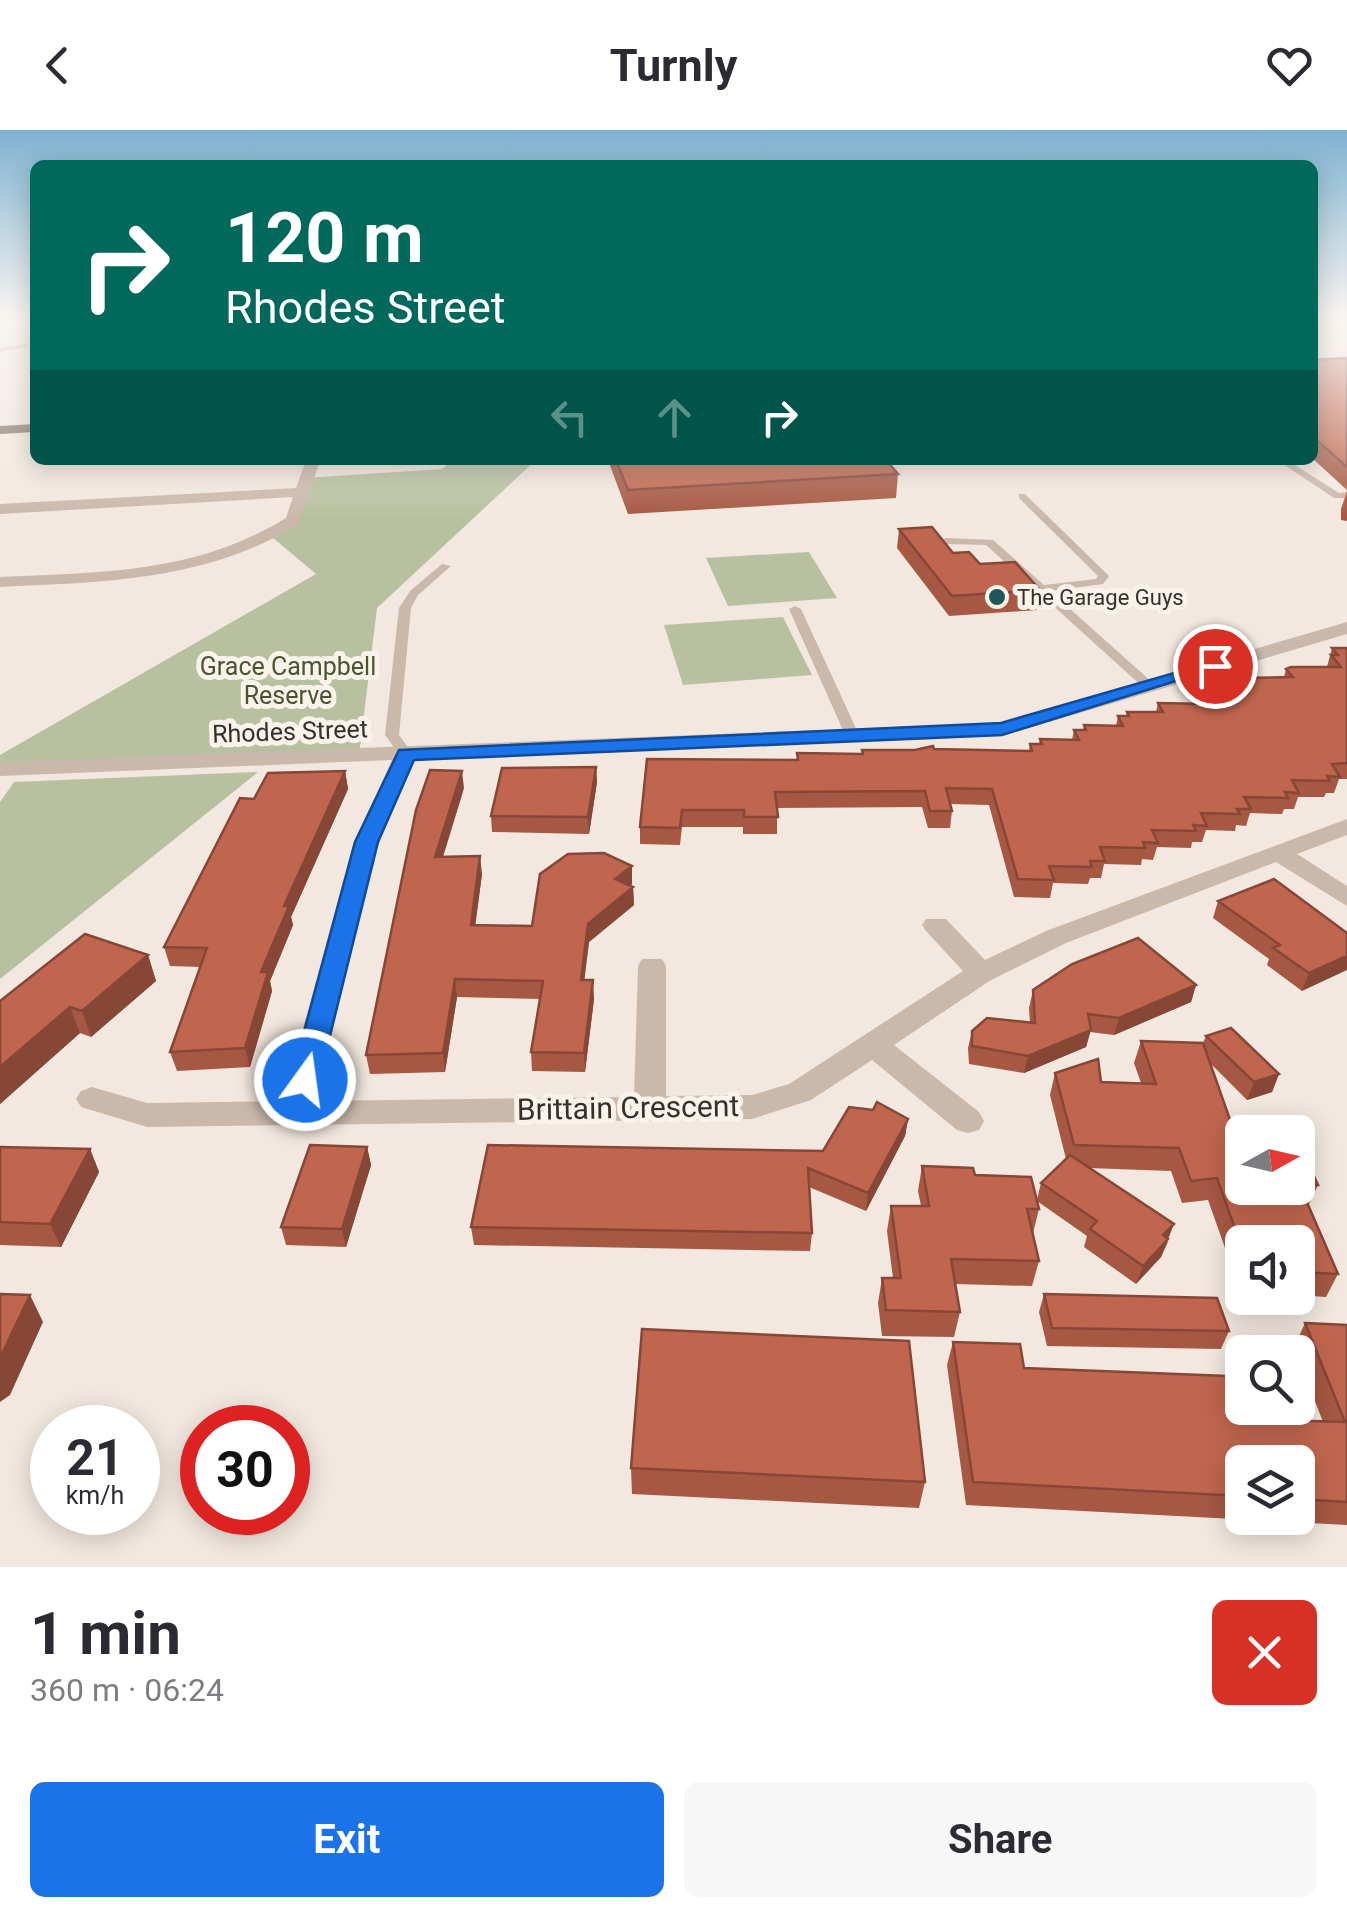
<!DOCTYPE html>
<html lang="en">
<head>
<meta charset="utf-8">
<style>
  body { margin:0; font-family:Roboto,sans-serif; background:#f7f7f7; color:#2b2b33; height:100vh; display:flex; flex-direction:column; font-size:38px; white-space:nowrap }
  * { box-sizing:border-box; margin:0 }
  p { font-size:32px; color:#7c7c81 }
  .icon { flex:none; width:55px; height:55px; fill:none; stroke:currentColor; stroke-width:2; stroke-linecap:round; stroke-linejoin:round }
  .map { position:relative; height:1437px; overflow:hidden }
  .panel { display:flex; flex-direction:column; background:#fff; flex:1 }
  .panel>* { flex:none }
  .banner { position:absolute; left:30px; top:30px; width:1288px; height:305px; border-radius:15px; box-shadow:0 5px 25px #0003; background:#00695c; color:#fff; overflow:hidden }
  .needle { width:65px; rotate:82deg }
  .controls { position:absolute; left:1225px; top:985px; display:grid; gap:20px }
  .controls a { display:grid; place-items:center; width:90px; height:90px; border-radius:15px; background:#fff; box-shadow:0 5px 25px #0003; font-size:50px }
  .speed { position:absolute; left:30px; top:1275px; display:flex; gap:20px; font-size:50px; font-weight:700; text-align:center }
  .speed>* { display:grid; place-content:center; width:130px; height:130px; border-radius:50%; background:#fff; box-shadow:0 5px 25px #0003; line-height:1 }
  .speed small { font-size:25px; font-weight:400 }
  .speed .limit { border:15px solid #d22; background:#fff; color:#111 }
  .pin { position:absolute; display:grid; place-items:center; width:85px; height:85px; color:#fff; margin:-42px; border:5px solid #fff; border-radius:50%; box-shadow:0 2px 10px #0007 }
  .me { position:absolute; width:110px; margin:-55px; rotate:14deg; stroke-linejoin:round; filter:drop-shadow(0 0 8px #0008) }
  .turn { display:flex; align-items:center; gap:35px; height:210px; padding:0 30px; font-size:45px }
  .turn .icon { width:130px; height:130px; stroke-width:2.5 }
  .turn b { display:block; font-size:70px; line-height:85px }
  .lanes { display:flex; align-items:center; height:95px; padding:0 30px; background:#0003; justify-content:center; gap:50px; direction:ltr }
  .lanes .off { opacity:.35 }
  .round { display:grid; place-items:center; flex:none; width:105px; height:105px; border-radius:15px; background:#f7f7f7 }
  .head { display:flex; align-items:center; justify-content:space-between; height:170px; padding:0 30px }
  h1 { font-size:60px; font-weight:700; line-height:75px }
  .button { display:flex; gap:20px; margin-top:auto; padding:20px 30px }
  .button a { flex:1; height:115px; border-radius:15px; background:#1a73e8; color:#fff; font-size:40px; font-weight:700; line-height:115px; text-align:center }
  .button a+a { background:#f7f7f7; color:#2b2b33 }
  header { display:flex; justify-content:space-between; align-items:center; height:130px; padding:0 30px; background:#fff; font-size:45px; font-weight:700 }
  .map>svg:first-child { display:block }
</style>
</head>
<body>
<header><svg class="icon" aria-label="back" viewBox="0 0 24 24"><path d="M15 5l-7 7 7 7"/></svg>Turnly<svg class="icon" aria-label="heart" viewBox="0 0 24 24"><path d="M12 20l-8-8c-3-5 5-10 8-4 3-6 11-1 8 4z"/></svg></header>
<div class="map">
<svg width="1347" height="1437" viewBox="0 0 1347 1437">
  <rect width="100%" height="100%" fill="#f2e8df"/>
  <path fill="#b7c19f" d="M454 330H536L377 478 359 625 0 639V625L316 444 272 407 293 391 304 348 442 339Z
    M809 422 837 468 728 476 706 428Z
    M783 487 812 545 683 555 664 495Z
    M258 642 247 651 0 849V672L14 652Z"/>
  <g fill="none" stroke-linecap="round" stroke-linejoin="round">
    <path fill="#cab8ab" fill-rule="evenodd" d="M35 212V216L0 222V218Z
      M1277 330H1287L1339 363 1347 362V368H1334Z
      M1019 364H1025L1109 446 1103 454 1050 461 1153 553V559H1145L986 415 946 414 941 411 946 408 993 410 1044 455 1096 449 1098 446 1019 368Z
      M442 434 451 436 418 465 411 478 399 605 413 624 406 628 401 627 385 605 399 478 410 461Z
      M795 476 801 479 860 607 858 610H848L846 607 789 479Z"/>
    <path fill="#cab8ab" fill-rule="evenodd" d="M306 330H320L299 394C206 451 106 452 0 457V447C104 442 194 444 286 388L293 367 0 384V374L296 358Z
      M1347 492V504L1002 606 415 629 378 713 315 971 634 967 638 836 642 829H662L666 836V966L752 965 789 954 963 841 926 801 922 795 926 789H946L985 830 1046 801 1347 689V705L1297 724 1347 756V776L1276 732 1066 813 991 850 894 915 979 982 984 991 979 1000 968 1003 957 1000 872 930 811 970 752 989 147 997 81 977 76 969 81 961 92 957 147 973 283 971 354 713 392 630 0 646V632L1001 593Z"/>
    <path fill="#79655c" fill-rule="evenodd" d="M35 294V302L0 304V296Z"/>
  </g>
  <path fill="#a65843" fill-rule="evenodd" d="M1347 228V360L1312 328V230Z
    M608 330H886L898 344 896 368 628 384Z
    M1347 361V391L1341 390V379Z
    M899 399 1040 460 1037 480 949 486 897 418Z
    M1332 518H1347V649H1339L1334 663H1326L1324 667H1298L1294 679H1284L1282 684 1250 683 1246 696 1236 695 1235 701 1206 700 1202 712H1192L1191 718 1157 717 1153 730 1142 729 1141 735 1104 734 1101 748H1090L1088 754 1053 753 1050 768 1014 767 989 675 950 674 952 681 950 698H928L922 677 777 678V704H743V697H682L680 715 640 714V697L797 630 862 624V620L1029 621 1030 614H1039L1040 609 1072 610 1074 600H1083L1084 595 1116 596 1118 586H1126L1127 582H1156L1158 573 1196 574 1200 560 1236 558 1239 548 1284 547 1286 539 1327 537Z
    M596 637 597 652 589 704 492 702 491 686Z
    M345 641 348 659 291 787 293 795 270 851 272 861 250 937 177 941 170 922 201 837 170 836 164 817 254 669Z
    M464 658 443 727 482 744 475 795 532 796 632 736V754L630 755 633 757 634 775 589 812 584 850 594 869 585 942 532 941 531 922 540 869 457 867 445 942 370 944 366 925Z
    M1218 771 1347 803 1302 861 1267 835 1269 829 1213 788Z
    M148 825 156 851 91 907 80 903 0 974V871Z
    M1196 855 1191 872 1114 905 1090 902 1086 917 1024 943 969 934 968 918 972 901 1030 893 1029 878 1033 860Z
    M1206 906 1279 944 1272 962 1247 970 1211 934 1242 1058 1298 1012 1318 1055 1308 1076 1338 1144 1326 1167 1298 1165V1112H1242V1163H1241L1208 1070 1182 1073 1171 1041 1089 1038 1168 1112 1161 1127 1136 1154 1084 1117 1087 1106 1037 1071 1039 1079 1033 1103 1039 1131 1032 1156 955 1154 960 1182 954 1207 882 1206 878 1173 882 1148H893L887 1101 891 1076H921L918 1061 922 1036 975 1045 1037 1070 1041 1053 1066 1029 1050 965 1055 943 1101 952 1141 953 1134 933 1141 911 1203 913Z
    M908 989 905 1006 866 1081 809 1057 812 1103 810 1121 474 1115 471 1097 823 1021Z
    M0 1017 90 1019 99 1042 61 1117 0 1115Z
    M367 1017 371 1035 346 1117 286 1115 281 1097Z
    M1044 1164 1229 1201 1221 1219 1047 1216 1039 1182Z
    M1305 1193 1347 1195V1395L966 1375 947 1235 953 1212 1024 1238 1241 1289 1323 1292 1298 1227V1222H1296L1294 1217ZM1242 1332H1298V1388H1242Z
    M631 1338 925 1352 919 1378 632 1364Z"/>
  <path fill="#874737" d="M596 637 597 652 589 704 588 687Z
    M345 641 348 659 291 787 293 795 270 851 272 861 250 937 245 918 261 842 284 776Z
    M462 641 464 658 437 745 435 727Z
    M480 726 482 744 473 813 471 795Z
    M632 736V754L616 767 615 749Z
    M633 757 634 775 589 812 582 869 581 850 588 794Z
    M148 825 156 851 91 907 82 881Z
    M1347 826V840L1302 861 1309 843Z
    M455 849 457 867 445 942 443 923Z
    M593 850 594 869 585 942 584 923Z
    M1196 855 1191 872 1114 905 1119 888Z
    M70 877 80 903 0 974V937Z
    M1091 900 1086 917 1024 943 1028 926Z
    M1279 944 1272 962 1247 970 1254 952Z
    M908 989 905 1006 866 1081 868 1063Z
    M367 1017 371 1035 346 1117 342 1099Z
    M90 1019 99 1042 61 1117 50 1094Z
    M1174 1094 1161 1127 1136 1154 1143 1136 1163 1105Z
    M30 1165 43 1192 10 1265 0 1272V1228Z"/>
  <path fill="#c1664e" stroke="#874737" stroke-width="2.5" d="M1347 228V337L1312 306V230Z
    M616 330H886L898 344 628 360Z
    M932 397 953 423 969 422 980 434 1015 432 1040 460 952 466 899 399Z
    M1332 518H1347V633L1332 634 1340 647 1327 646 1330 651 1292 650 1299 663 1285 662 1288 668 1244 667 1251 679H1237L1240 684 1201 683 1207 696 1193 695 1196 701 1152 700 1158 713 1143 712 1145 718 1100 717 1105 731H1090L1092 737 1049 736 1054 750 1018 749 992 659 946 658 952 681H930L925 661 775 662 778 687H744V680H682L680 698 640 697 647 629 798 630 797 623 863 624 862 620H915L933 616 934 619 1032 621 1030 614H1042L1040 609 1079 610 1074 600H1086L1084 595 1123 596 1118 586H1129L1127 582H1163L1158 573 1209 574 1200 560 1245 557 1239 548 1293 547 1286 539 1291 537H1341L1331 525H1338Z
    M596 637 588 687 491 686 502 638Z
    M430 640 462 641 435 727 480 726 471 795 532 796 540 744 568 724 604 723 632 736 615 749 633 757 588 794 581 850H593L584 923 531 922 543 851 455 849 443 923 366 925 416 680Z
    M345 641 284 776H289L261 842H268L245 918 170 922 207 818 164 817 240 668 254 669 268 643Z
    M1274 749 1347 803V826L1309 843 1273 818 1280 815 1218 771Z
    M85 804 148 825 82 881 70 877 0 937V871Z
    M1138 808 1196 855 1119 888 1088 884 1091 900 1028 926 972 916V901L987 888 1035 893 1033 860 1072 834Z
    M1231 898 1279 944 1254 952 1206 906Z
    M1141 911 1203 913 1235 1004H1242V1058H1298V1012L1318 1055 1299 1054 1338 1144 1298 1142V1112H1242V1118L1217 1048 1191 1051 1179 1018 1074 1015 1055 943 1098 929 1101 952 1156 954Z
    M877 972 908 989 868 1063 808 1038 812 1103 471 1097 488 1015 823 1021 849 977 873 980Z
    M310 1015 367 1017 342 1099 281 1097Z
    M0 1017 90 1019 50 1094 0 1092Z
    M1070 1025 1174 1094 1163 1105 1168 1109 1143 1136 1090 1099 1097 1091 1041 1053Z
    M922 1036 973 1038 975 1045 1031 1047 1039 1079H1027L1039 1131 951 1129 960 1182 886 1180 882 1148H901L891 1076H929Z
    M0 1164 30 1165 0 1228Z
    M1044 1164 1217 1168 1229 1201 1052 1198Z
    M1305 1193 1347 1195V1372L1298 1369V1332H1242V1366L973 1352 953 1212 1020 1214 1024 1238 1227 1246 1241 1289 1345 1292Z
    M642 1199 909 1211 925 1352 631 1338Z"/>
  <linearGradient id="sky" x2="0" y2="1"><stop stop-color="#7eb2d1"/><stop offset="0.48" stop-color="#f9f5f1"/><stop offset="1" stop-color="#f9f5f1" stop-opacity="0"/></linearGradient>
  <rect width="1347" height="389" fill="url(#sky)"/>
  <path fill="#1a73e8" stroke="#114b97" stroke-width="2.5" d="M1209 533 1224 536 1002 605 414 630 378 712 319 950 305 961 291 950 355 712 399 620 1001 593Z"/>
  <circle fill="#215758" stroke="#faf3ec" stroke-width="4" cx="997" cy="467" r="10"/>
  <g text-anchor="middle" stroke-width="10" stroke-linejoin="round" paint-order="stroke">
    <g font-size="22" fill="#382e2a" stroke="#faf3ec" text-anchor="start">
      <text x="1017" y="475">The Garage Guys</text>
    </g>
    <g font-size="25" fill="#49552f" stroke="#faf3ec">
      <text x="288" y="545">Grace Campbell<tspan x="288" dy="29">Reserve</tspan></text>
    </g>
    <g font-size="25" fill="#382e2a" stroke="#faf3ec">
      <text transform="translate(290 601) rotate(-2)" y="9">Rhodes Street</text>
    </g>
    <g font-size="30" fill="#382e2a" stroke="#faf3ec">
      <text transform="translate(628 978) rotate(-1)" y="10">Brittain Crescent</text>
    </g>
  </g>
</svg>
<div class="controls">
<a><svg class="needle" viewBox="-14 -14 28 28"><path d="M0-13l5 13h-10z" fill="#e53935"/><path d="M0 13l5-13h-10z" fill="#7c7c81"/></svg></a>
<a><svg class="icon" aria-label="sound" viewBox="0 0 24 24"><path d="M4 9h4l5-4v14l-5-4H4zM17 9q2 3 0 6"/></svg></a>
<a><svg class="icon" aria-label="search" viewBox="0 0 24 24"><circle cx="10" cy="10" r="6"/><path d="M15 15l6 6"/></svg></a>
<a><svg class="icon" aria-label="layers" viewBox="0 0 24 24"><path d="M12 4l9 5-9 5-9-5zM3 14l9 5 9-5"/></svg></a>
</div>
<div class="speed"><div>21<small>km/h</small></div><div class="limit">30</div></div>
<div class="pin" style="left:1215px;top:536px;background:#d93025"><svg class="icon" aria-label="arrive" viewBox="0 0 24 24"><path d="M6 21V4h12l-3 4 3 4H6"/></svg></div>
<svg class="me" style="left:305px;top:950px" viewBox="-20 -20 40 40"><circle r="17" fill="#1a73e8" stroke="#fff" stroke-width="3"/><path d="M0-11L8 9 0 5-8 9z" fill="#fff"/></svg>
<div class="banner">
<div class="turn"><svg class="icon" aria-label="right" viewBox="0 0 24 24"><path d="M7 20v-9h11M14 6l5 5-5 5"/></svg><div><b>120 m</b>Rhodes Street</div></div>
<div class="lanes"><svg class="icon off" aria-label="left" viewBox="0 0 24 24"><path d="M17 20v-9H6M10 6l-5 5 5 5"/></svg><svg class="icon off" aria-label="ahead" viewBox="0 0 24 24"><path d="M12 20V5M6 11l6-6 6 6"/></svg><svg class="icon" aria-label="right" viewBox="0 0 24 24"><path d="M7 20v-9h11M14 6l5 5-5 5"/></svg></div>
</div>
</div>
<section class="panel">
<div class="head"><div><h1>1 min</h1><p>360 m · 06:24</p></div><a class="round" style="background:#d93025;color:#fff"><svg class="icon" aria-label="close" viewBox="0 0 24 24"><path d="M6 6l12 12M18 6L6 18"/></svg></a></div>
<div class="button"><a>Exit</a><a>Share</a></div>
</section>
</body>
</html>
